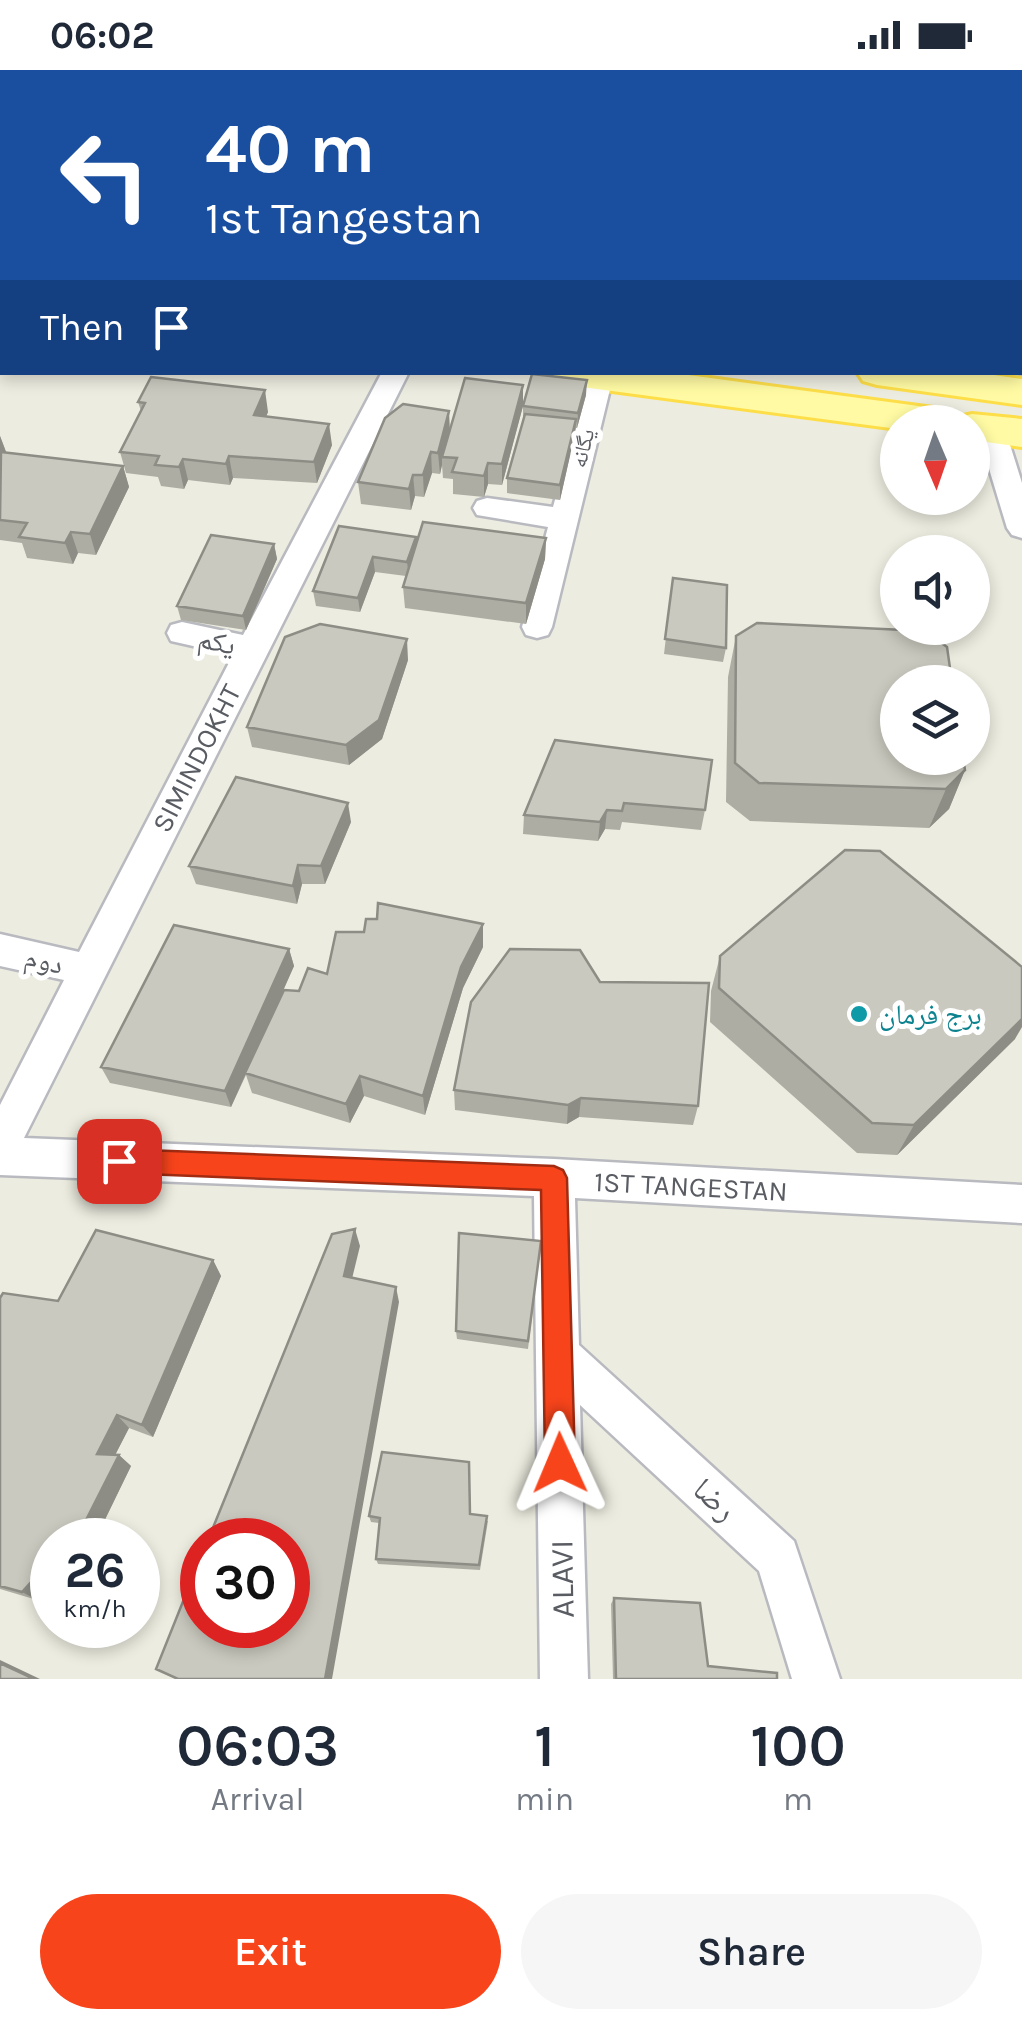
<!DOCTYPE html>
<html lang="en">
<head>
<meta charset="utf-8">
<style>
  body { margin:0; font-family:Karla,"Noto Naskh Arabic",sans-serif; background:#f6f6f7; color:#1f2937; height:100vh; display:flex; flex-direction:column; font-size:38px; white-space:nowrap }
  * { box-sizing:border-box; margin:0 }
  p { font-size:32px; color:#747a83 }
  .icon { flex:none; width:55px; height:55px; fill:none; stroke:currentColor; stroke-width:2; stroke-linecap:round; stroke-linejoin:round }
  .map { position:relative; height:1609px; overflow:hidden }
  .panel { display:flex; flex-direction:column; background:#fff; flex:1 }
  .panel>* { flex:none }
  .guide { position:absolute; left:0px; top:0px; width:1022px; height:305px; box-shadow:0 5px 15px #0003; background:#1a4fa0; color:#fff; overflow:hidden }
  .needle { width:65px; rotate:178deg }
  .fabs { position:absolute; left:880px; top:335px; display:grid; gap:20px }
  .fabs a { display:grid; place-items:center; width:110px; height:110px; border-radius:50%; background:#fff; box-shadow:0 5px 15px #0003; font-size:50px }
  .speed { position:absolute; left:30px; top:1448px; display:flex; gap:20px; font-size:50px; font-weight:700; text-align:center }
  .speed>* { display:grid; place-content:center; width:130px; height:130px; border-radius:50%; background:#fff; box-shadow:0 5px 15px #0003; line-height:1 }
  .speed small { font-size:25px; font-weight:400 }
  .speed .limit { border:15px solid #d22; background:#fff; color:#111 }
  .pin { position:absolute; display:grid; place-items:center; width:85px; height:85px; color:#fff; margin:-42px; border-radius:20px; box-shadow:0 5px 15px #0006 }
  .me { position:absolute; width:110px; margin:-55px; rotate:359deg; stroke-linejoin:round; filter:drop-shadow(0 0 8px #0008) }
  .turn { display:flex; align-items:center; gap:35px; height:210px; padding:0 40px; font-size:45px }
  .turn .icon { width:130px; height:130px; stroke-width:2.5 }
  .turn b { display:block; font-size:70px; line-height:85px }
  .then { display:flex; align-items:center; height:95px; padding:0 40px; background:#0003; gap:20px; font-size:38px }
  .eta { display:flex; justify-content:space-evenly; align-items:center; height:170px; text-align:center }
  .eta b { font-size:60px; font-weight:600; line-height:70px }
  .button { display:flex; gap:20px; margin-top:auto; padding:20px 40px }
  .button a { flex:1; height:115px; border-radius:60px; background:#f8441b; color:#fff; font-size:40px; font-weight:600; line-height:115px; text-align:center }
  .button a+a { background:#f6f6f7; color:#1f2937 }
  .status { display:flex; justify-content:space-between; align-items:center; height:70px; padding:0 50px; background:#fff; direction:ltr }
  .status svg { height:28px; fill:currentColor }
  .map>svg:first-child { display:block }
</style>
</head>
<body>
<div class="status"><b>06:02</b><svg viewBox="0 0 49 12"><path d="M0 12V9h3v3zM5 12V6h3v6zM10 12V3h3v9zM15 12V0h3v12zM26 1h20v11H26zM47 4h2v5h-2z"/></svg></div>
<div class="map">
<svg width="1022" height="1609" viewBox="0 0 1022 1609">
  <rect width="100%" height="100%" fill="#edece0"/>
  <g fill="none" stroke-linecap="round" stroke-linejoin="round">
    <defs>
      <path id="minor" d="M0 0H11L12 2H2L0 9Z
        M555 0H577V2H556Z
        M1022 226V242L1020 243V227Z
        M1020 288H1022V304L1013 302H1020Z
        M382 302H409L24 1068 554 1089 1022 1115V1153L575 1128 579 1275 794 1471 840 1609H792L759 1501 580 1335 588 1609H540L534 1126 0 1105V1035L64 910 0 896V864L79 882 233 585 171 571 167 563 171 555 182 552 243 565Z
        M590 302H610L613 307 552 557 548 565 537 568 526 565 522 557 548 457 477 445 473 438 477 431 487 428 553 437Z
        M991 350 1001 353 1005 359 1022 413V468L1012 465 1007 458 977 359 981 353Z"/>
      <path id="primary" d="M0 178 2 179V201H0Z
        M0 221H2V244H0Z
        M547 302H666L941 339 959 347 972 344 1022 349V377L972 370V352H898V359L567 315 553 311Z
        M857 302H973L1022 309V335L877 315 863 311Z"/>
    </defs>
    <use href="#minor" stroke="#b8bac0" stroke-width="5"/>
    <use href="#primary" stroke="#fdde49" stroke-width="6"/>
    <use href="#minor" fill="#fff" fill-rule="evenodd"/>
    <use href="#primary" fill="#fffaa3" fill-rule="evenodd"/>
  </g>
  <path fill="#aeada4" d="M408 0H555L554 2H408Z
    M523 315V336L502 415 488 414 484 427 453 424V409L443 408 442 395 440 404 432 403 424 427 415 426 411 440 361 434 358 412Z
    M586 325 577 358H576L560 430 507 423V408L523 351V336Z
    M138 332 268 342 266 346 332 375 317 413 233 408 230 415 188 410 184 419 161 416 158 407 126 403 120 382 141 341Z
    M0 366 6 382 123 396 129 417 96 485 78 483 73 494 27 488 22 473 0 470Z
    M339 456 417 473 546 468 545 489 526 554 405 538 403 517 406 506 375 502 360 542 316 536 313 521Z
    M274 474 277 489 246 560 181 550 177 536Z
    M673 508 726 578 723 592 664 584Z
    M736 566 965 700 949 739 929 758 750 751 726 732 728 607Z
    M408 590 382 669 349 695 252 677 247 657Z
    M555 670 705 740 701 760 622 752 620 760 605 759 598 771 523 764 524 745Z
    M351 752 325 814H302L297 834 196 814 189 796Z
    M483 877 463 918 425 1045 364 1026 350 1053 252 1023 246 1005 231 1037 110 1013 101 997 289 879 294 896 279 930 299 921 327 904Z
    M720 886 1015 969 897 1085 857 1083 710 952 711 921Z
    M600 912 698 1036 693 1055 579 1047 567 1054 455 1040 454 1020Z
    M540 1180 528 1279 457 1269 456 1261Z
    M213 1190 221 1206 153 1367 129 1358 115 1385H119L131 1396 97 1466 37 1530 0 1519V1228L58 1231Z
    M471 1444 488 1451 480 1500 378 1494 376 1489 379 1453 371 1452 369 1446Z
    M614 1528 708 1596 777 1609H613L611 1534Z"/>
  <path fill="#8d8d86" d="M350 0H366L365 2H349Z
    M587 310 586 325 577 358 578 343Z
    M523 315V336L502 415V394Z
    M265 320 268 342 258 366 254 345Z
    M449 341 450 362 442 387V395L440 404 438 383Z
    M576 349 575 364 560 430V415Z
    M329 354 332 375 317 413 314 392Z
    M0 366 8 387 0 402Z
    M431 382 432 403 424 427 423 405Z
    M229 386 233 408 230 415 226 394Z
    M183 389 188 410 184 419 179 397Z
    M488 393V414L484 427V406Z
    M123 396 129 417 96 485 90 464Z
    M413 405 415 426 411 440 409 419Z
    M71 462 78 483 73 494 65 473Z
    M416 467 417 481 409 507 407 492Z
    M546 468 545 489 526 554V533Z
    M274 474 277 489 246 560 243 546Z
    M373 487 375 502 360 542 358 528Z
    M407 569 408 590 382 669 349 695 346 675Z
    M965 700 949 739 929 758 946 719Z
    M348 733 351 752 325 814 321 796Z
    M607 740 605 759 598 771 600 752Z
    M298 795 302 814 297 834 293 816Z
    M483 854V877L463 918 425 1045 423 1026 461 897Z
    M289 879 294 896 231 1037 225 1021Z
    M1022 949V957L1015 969 897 1085 914 1055Z
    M360 1006 364 1026 350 1053 346 1034Z
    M581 1028 579 1047 567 1054 568 1035Z
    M355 1159 360 1176 349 1221 344 1206Z
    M213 1190 221 1206 153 1367 142 1355Z
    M396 1217 399 1232 332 1609H325Z
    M117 1345 129 1358 110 1395 97 1384Z
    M119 1385 131 1396 97 1466 93 1470H70Z
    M52 1489V1513L37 1530 22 1522Z
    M0 1590 40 1609H34L0 1593Z"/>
  <path fill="#cac9bf" stroke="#8d8d86" stroke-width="2.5" d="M203 0H350L349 2H201Z
    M453 0H548L547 2H452Z
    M532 304 587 310 578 343 523 336Z
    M151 307 265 320 254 345 329 354 314 392 229 386 226 394 183 389 179 397 155 395 159 386 120 382 145 333 138 332Z
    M465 308 523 315 502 394 488 393 484 406 452 402 457 388 442 387Z
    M403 334 449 341 438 383 431 382 423 405H413L409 419 358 412 385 348Z
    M525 344 576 349 560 415 507 408Z
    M1 382 123 396 90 464 71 462 65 473 19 467 27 453 0 450Z
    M423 452 546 468 526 533 403 517Z
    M339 456 416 467 407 492 373 487 358 528 313 521Z
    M211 465 274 474 243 546 177 536Z
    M673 508 727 515 726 578 665 569Z
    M757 553 925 561 947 577 952 612H898V688H963L965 700 946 719 759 713 735 693 736 566Z
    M320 554 407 569 379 650 346 675 247 657 285 567Z
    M555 670 712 690 705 740 624 733 622 741 607 740 600 752 524 745Z
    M236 707 348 733 321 796 298 795 293 816 189 796Z
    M845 780 880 781 1022 897V949L914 1055 872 1053 719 918 720 886Z
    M378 833 483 854 461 897 423 1026 360 1006 346 1034 245 1003 284 920 299 921 308 898 327 904 336 862H364L366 849H377Z
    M174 855 289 879 225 1021 101 997Z
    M510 879 580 880 600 912 709 913 698 1036 581 1028 568 1035 454 1020 471 932Z
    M355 1159 344 1206 396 1217 325 1609H178L156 1599 202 1484V1555H288V1470H208L332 1164Z
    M96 1160 213 1190 142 1355 117 1345 97 1384 119 1385 83 1456 70 1470H52V1489L22 1522 0 1516V1228L3 1223 58 1231Z
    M459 1163 541 1171 528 1271 456 1261Z
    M382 1382 469 1392 470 1444 487 1446 479 1495 376 1489 380 1448 369 1446Z
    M614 1528 700 1533 708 1596 777 1603V1609H616Z
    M0 1593 34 1609H0Z"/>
  <path fill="#f8441b" stroke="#a12c12" stroke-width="2.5" d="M119 1079 554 1096 563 1100 567 1108 575 1393 570 1404 560 1408 550 1404 545 1393 541 1120 119 1103 110 1100 106 1091 110 1082Z"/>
  <circle fill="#0f9aa8" stroke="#fff" stroke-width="4" cx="859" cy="944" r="10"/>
  <g text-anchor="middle" stroke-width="10" stroke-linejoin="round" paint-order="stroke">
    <g font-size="22" fill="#595c62" stroke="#fff">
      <text transform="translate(582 378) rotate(-76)" y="8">یگانه</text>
    </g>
    <g font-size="28" fill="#595c62" stroke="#fff">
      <text transform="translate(217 571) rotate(12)" y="10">یکم</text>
      <text transform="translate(196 688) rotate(-63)" y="10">SIMINDOKHT</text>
      <text transform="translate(44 890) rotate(13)" y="10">دوم</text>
      <text transform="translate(691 1116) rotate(3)" y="10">1ST TANGESTAN</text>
    </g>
    <g font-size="28" fill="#0d838f" stroke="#fff" text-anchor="start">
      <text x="879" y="954">برج فرمان</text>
    </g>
    <g font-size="32" fill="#595c62" stroke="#fff">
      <text transform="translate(715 1429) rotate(42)" y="11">رضا</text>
      <text transform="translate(562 1509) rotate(-91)" y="11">ALAVI</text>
    </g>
  </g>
</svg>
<div class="fabs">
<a><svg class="needle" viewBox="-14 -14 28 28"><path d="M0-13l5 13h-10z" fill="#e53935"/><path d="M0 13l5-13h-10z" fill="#747a83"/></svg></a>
<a><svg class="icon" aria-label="sound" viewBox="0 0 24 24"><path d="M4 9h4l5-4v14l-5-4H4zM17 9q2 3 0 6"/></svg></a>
<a><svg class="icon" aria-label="layers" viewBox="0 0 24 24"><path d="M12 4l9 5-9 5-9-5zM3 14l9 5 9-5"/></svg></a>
</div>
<div class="speed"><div>26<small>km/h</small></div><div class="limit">30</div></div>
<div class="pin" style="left:119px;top:1091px;background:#d93025"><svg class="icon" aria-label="arrive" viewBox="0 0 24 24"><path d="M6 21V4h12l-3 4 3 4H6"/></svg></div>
<svg class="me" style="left:560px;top:1393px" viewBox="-20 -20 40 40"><path d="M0-17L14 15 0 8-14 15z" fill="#f8441b" stroke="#fff" stroke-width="4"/></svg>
<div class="guide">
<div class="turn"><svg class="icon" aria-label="left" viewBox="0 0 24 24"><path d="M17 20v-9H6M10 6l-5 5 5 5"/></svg><div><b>40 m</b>1st Tangestan</div></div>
<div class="then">Then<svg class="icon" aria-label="arrive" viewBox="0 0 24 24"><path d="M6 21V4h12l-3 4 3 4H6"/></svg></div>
</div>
</div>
<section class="panel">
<div class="eta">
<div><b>06:03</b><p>Arrival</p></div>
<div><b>1</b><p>min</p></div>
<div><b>100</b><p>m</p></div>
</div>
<div class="button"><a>Exit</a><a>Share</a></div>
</section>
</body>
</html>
